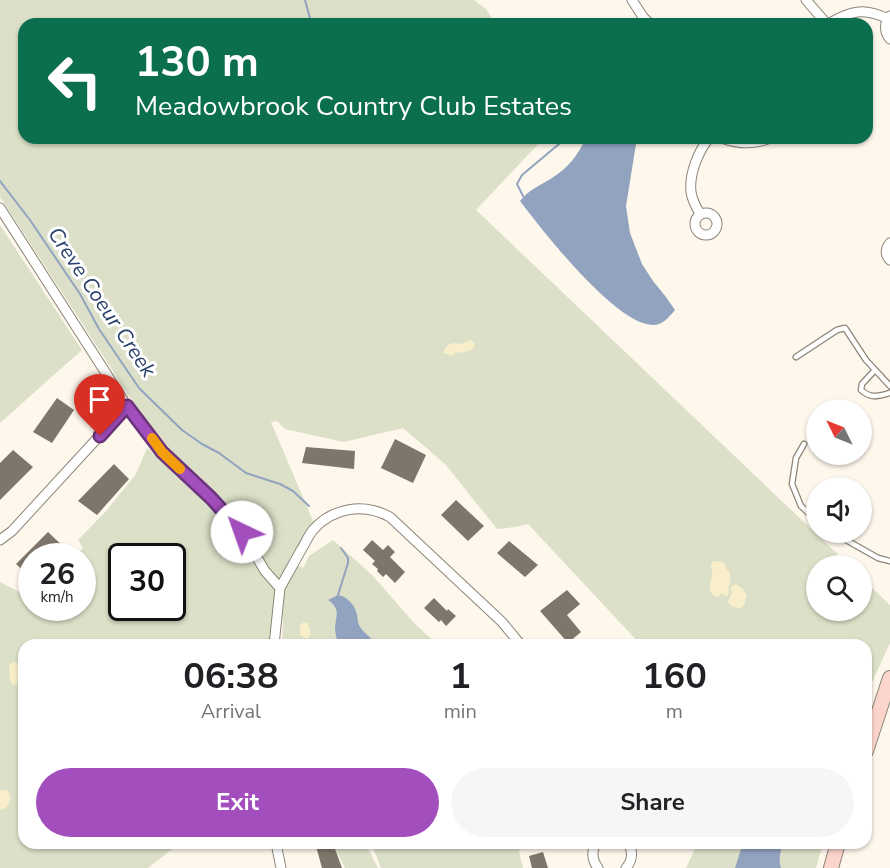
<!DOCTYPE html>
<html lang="en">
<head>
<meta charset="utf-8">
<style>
  body { margin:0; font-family:"Nunito Sans",sans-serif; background:#f6f6f6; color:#202124; height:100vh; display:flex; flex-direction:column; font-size:22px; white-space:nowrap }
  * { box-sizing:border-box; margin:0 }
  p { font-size:20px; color:#757577 }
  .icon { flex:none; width:33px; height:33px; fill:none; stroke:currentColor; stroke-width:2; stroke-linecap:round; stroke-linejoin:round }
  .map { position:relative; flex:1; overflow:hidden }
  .details { position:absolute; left:18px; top:639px; width:854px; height:210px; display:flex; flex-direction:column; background:#fff; border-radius:18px; box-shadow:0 2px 4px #0004 }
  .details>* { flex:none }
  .top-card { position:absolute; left:18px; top:18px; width:855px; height:126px; border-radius:18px; box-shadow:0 2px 4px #0004; background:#0b6e4f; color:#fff; overflow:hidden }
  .needle { width:39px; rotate:313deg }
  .buttons { position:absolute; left:806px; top:399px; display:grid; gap:12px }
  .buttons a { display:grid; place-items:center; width:66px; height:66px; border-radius:50%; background:#fff; box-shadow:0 2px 4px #0004; font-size:30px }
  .speed { position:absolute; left:18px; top:543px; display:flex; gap:12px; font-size:30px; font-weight:700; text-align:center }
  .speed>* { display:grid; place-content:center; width:78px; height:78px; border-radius:50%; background:#fff; box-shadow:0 2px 4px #0004; line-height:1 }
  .speed small { font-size:15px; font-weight:400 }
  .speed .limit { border:3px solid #111; border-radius:9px; background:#fff; color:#111 }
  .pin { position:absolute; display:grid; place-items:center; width:51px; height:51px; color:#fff; margin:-62px -26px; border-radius:50% 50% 50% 0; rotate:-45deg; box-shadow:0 0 6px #0007 }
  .pin .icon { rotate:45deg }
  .me { position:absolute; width:66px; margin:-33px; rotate:318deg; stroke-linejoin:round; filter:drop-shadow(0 0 4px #0008) }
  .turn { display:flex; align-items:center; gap:21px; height:126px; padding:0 18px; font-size:27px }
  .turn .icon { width:78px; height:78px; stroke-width:2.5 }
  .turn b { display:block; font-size:42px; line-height:51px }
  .eta { display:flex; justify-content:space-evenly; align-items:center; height:102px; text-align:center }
  .eta b { font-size:36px; font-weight:700; line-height:42px }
  .primary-button { display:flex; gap:12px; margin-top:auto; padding:12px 18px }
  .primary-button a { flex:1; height:69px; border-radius:36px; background:#a34ebd; color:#fff; font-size:24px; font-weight:700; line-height:69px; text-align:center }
  .primary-button a+a { background:#f6f6f6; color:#202124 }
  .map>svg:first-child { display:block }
</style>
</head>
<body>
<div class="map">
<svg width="890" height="868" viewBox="0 0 890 868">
  <rect width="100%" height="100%" fill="#fef7ec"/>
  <path fill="#dce0c8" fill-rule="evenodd" d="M0 0H474L486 9 496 24H24V138H544L476 210 849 565 816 566V610H861V577L890 605V643L869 689 866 700V645H641L528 524 516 527 497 529 445 464 403 428 344 442 285 429 277 421 271 422 313 521 275 590 272 645H24V843H180L148 868H0V582L23 594 31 593 32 608H82V556H75L83 548 78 540 107 510 136 474 147 448 166 464 175 455 146 422 0 197ZM122 556H172V608H122Z
    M0 225 82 350 0 423Z
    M333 540 373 576 414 623 438 645H282L284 590 297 565 303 568 309 556Z
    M336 843H365L378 868H345L336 850Z
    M371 843H525L519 852 523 868H381Z
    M696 843H823L816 868H686L694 851Z"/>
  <path fill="#f8eec9" d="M471 340 475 344 473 349 463 353 457 352 452 356 444 353C444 343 454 342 462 344Z
    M713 561 723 562 726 568 730 573V579L731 583 728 587 729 593 727 596H725L721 593 720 596 716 597C706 589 711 585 712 575 713 572 711 568 711 565Z
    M736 584 743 589 747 595 744 605 740 609 730 605 728 602 732 592 731 587Z
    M304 622 308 623 311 635 307 639 300 635V625Z
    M14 662 18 663 22 671 19 676V681L17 684 13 685 10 681 9 667 10 664Z
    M3 790 8 791 11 799 6 808 0 810V791Z"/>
  <path fill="#92a3c0" d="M586 138H637L626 206 630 233 642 264 653 281 666 297 675 310C669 317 663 325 653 325 616 325 542 230 520 201 528 190 541 185 552 178 568 168 578 155 586 138Z
    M338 595C346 596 353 603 356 611 358 616 357 621 359 625 363 633 371 636 375 645H338C337 640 336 635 335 630 335 616 342 610 328 600Z
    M743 843H784C780 851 778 859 781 868H735Z"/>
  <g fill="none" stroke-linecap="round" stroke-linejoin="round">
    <path stroke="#92a3c0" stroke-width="2" d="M305 0 311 22 314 24
      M0 181 30 220 80 294 99 329 139 388 182 430 202 444 219 453 246 473 280 484 293 491 309 506
      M523 196 517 184 522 175 559 144 563 138
      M338 595 348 563V558L341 548"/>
  </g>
  <path fill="#7e766a" d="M57 398 74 410 52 443 33 432Z
    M395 439 426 455 413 483 381 468Z
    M306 447 355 451 354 469 302 463Z
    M13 450 33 467 0 500V463Z
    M114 464 129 479 97 515 78 501Z
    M456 500 484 526 468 541 441 515Z
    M48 532 67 550 61 556H32V579L16 564Z
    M372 540 383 550 388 545 395 552 390 557 405 572 395 583 386 574 383 577 377 571 378 569 372 564 375 561 363 550Z
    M509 541 538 565 525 577 497 553Z
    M567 590 580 604 567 615 581 632 568 643 540 611Z
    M434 598 447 611 448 609 456 616 446 626 441 620 439 622 424 608Z
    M324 843H333L342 868H322L316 846Z
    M543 852 548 868H532L529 856Z"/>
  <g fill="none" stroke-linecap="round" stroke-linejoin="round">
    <defs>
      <path id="lane" d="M796 357 837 330 845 328 866 360 890 386
        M875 370 862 384 861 390C871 399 878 396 890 393
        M804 444 796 458 792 484 801 506 816 520
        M832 532 878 558 890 561"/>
      <path id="street" d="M632 0 643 17 650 24
        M806 0 827 24
        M890 16C884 23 884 32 890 39
        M828 24C850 11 864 7 888 19
        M722 138C738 144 754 145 770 138
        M0 208 127 406 162 452 211 498 242 532 265 571 280 588 274 645
        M695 224a11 11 0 1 1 22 0a11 11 0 1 1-22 0Z
        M700 214C696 207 692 200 691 192 689 174 698 152 709 138
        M890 243C885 249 885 255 890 260
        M0 540 12 531 127 406
        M280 588C287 575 294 563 301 550 305 544 308 536 313 530 333 507 364 503 390 517L502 622 521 645
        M276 843 281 868
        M596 843C591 852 592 860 598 868
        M626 868C633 860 633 851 628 843"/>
      <path id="secondary" d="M866 751 890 678
        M831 868 838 843"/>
    </defs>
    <use href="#lane" stroke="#8c8477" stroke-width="7"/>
    <use href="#street" stroke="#8c8477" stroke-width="11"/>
    <use href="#secondary" stroke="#8c8477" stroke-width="16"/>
    <use href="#lane" stroke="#fff" stroke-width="4.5"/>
    <use href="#street" stroke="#fff" stroke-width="9"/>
    <use href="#secondary" stroke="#fbd5cb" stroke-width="14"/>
  </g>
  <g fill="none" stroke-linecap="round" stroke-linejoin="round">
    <defs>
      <path id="route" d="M100 436 127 406 162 452 211 498 242 532"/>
    </defs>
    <use href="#route" stroke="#6a337b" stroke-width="15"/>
    <use href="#route" stroke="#a34ebd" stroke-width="10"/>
    <path stroke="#f59e0b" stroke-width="10" d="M152 438 162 452 180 469"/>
  </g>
  <g text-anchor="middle" stroke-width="6" stroke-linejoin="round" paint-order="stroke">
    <g font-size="21" font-style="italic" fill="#29406a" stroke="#fff">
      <text transform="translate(102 302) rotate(56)" y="7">Creve Coeur Creek</text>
    </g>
  </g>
</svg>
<div class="buttons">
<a><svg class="needle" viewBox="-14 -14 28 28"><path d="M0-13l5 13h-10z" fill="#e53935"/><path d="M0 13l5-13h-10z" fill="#757577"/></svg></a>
<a><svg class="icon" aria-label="sound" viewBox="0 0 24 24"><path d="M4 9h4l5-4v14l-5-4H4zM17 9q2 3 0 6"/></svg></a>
<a><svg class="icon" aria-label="search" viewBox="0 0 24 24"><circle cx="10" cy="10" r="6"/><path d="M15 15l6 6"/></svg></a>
</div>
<div class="speed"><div>26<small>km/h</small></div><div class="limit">30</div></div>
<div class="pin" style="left:100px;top:436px;background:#d93025"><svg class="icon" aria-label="arrive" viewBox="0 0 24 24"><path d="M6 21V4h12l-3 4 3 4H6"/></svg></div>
<svg class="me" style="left:242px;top:532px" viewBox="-20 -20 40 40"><circle r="19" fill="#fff"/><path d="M0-13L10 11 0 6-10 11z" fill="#a34ebd"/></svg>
<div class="top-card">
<div class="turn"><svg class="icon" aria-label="left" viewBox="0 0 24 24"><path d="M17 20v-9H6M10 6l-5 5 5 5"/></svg><div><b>130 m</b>Meadowbrook Country Club Estates</div></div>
</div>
<section class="details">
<div class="eta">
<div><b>06:38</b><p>Arrival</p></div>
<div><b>1</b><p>min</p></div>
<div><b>160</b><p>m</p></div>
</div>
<div class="primary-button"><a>Exit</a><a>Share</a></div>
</section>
</div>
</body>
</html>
